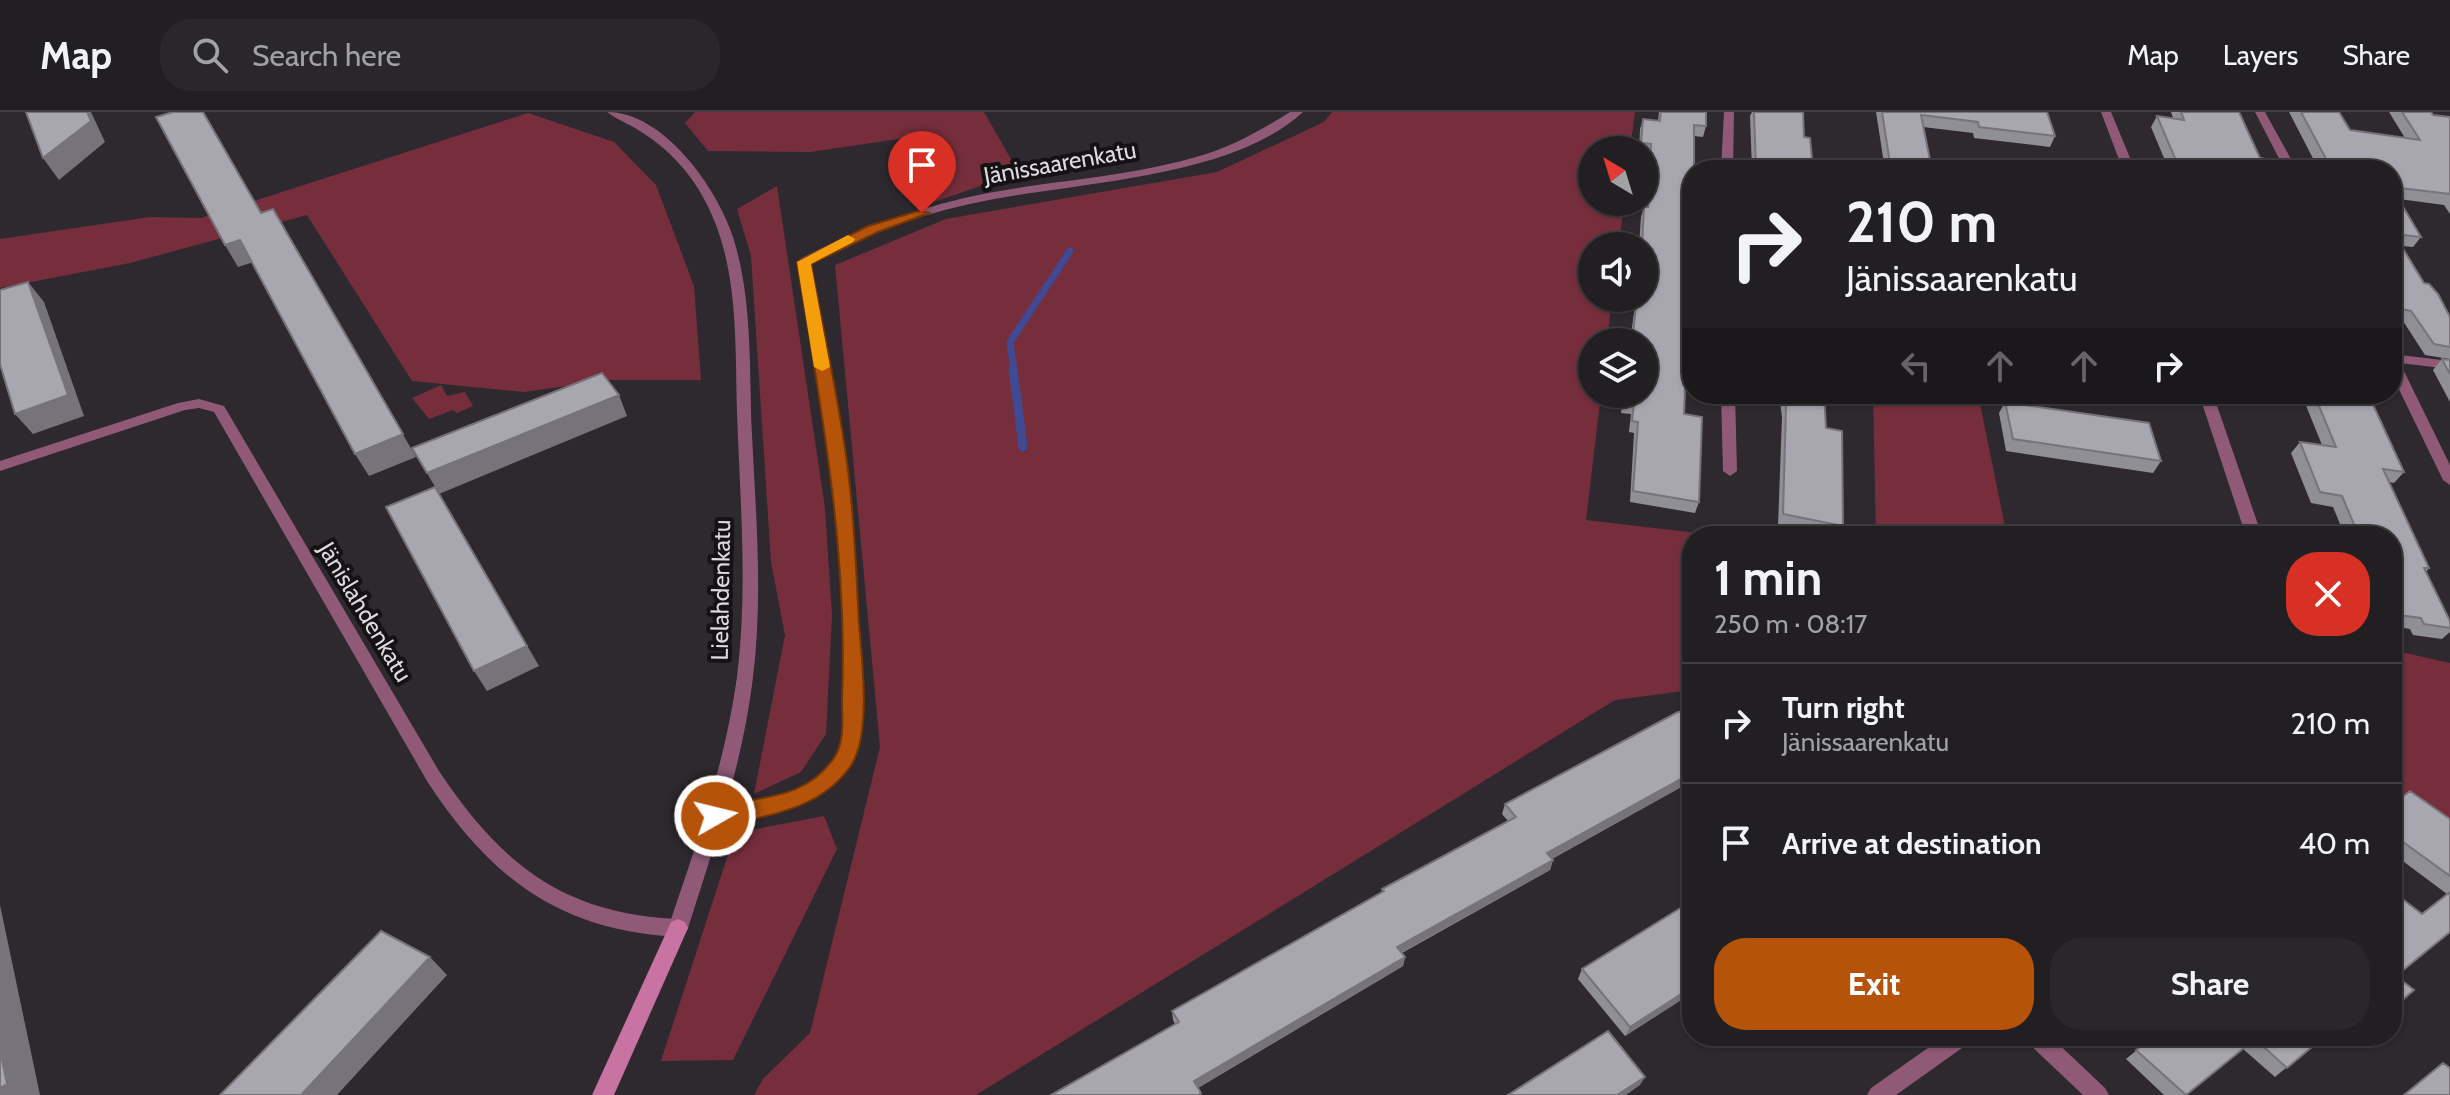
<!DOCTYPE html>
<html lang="en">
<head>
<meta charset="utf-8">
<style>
  body { margin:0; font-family:Cabin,sans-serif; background:#2a272a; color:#f1f3f6; height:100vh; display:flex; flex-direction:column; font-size:30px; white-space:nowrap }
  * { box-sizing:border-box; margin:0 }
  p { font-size:26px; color:#a2a2a5 }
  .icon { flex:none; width:44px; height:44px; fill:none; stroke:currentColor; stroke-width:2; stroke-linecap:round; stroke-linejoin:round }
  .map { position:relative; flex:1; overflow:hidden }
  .drawer { position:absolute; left:1682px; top:414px; width:720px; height:520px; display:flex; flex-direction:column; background:#221f22; border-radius:32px; box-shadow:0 2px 6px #0004,0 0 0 2px #3f3d40 }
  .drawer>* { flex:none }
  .guide { position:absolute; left:1682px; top:48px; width:720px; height:244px; border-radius:32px; box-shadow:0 2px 6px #0004,0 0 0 2px #3f3d40; background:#221f22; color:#f1f3f6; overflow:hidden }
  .needle { width:52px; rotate:322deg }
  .tools { position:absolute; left:1578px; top:24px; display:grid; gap:16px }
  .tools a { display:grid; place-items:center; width:80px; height:80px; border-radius:50%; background:#221f22; box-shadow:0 2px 6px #0004,0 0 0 2px #3f3d40; font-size:40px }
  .pin { position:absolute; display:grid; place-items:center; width:68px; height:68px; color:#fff; margin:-82px -34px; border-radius:50% 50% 50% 0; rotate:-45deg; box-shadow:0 0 8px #0007 }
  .pin .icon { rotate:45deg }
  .me { position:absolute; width:88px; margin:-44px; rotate:82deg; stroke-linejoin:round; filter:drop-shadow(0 0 6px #0008) }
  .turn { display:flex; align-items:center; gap:28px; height:168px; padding:0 32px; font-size:36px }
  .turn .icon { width:104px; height:104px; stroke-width:2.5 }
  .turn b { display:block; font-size:56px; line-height:68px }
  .lanes { display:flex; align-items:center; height:76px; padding:0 32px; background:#0003; justify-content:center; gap:40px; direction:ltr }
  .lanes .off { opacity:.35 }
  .round { display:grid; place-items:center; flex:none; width:84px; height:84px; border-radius:32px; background:#2a272a }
  .headline { display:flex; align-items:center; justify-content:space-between; height:136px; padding:0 32px }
  h1 { font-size:48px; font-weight:700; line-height:60px }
  .cta { display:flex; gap:16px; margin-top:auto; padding:16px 32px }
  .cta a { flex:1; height:92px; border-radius:32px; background:#b45309; color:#fff; font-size:32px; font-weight:700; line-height:92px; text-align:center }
  .cta a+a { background:#2a272a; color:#f1f3f6 }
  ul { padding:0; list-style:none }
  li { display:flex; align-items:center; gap:24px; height:120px; padding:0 32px; border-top:2px solid #3f3d40 }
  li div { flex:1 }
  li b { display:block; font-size:30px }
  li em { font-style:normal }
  header { display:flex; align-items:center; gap:48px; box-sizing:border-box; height:112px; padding:0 40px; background:#221f22; border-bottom:2px solid #3f3d40 }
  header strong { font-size:38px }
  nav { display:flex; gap:44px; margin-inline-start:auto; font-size:28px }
  .search { width:560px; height:72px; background:#2a272a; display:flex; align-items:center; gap:20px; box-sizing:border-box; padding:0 28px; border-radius:32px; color:#a2a2a5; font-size:30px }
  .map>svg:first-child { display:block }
</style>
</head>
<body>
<header>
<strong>Map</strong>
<div class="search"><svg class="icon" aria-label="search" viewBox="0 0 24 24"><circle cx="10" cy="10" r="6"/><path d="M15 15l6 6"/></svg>Search here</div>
<nav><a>Map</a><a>Layers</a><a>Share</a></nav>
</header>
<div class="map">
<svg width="2450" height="983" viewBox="0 0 2450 983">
  <rect width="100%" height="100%" fill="#2d292e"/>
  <path fill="#772e3c" d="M695 0H984L1019 61 928 92 912 25 810 40 708 39 685 11Z
    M1332 0H1635L1630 38H1592V90H1624L1619 134H1592V186H1612L1607 230H1592V282H1601L1586 408 1722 424H1692V578L1615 588 976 983H754L763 967 810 921 880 635 835 153 946 107 1217 60 1324 10Z
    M528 1 614 30 656 73 694 174 701 268H609L524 280 412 269 307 103 130 151 0 176V127L150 105 201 106Z
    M777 74 825 396 832 503 826 622 801 660 754 682 785 523 771 450 751 144 737 97Z
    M441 273 447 284 465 280 473 294 457 301 453 298 429 307 412 286Z
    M1873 282H1978L2007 424H1876Z
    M2392 538 2450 551V719L2399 684 2392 683Z
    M824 704 837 737 733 948 661 949 735 721Z"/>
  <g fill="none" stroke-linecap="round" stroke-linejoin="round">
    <path stroke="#404993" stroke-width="7" d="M1014 259 1010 230 1070 139"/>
    <path stroke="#404993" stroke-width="9" d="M1013 257 1023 335"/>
    <path fill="#905a76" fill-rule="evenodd" d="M1290 0H1303C1233 65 1081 70 989 88 926 100 867 121 810 152L837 295 850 387 861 549 860 621 850 652 840 667 827 679 787 697 715 712 709 709 706 704 709 699C749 684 794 692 826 657 856 627 844 544 842 504 839 458 838 411 833 365 824 293 810 222 798 150L800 147C859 116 922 94 988 81 1063 67 1142 64 1215 39 1242 29 1266 15 1290 0Z
      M1724 0H1734L1733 58H1721Z
      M2255 0H2265L2297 58H2285Z
      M2392 242 2450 249V257L2400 251 2450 353V373L2443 368 2392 263Z
      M1721 282H1735L1737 359 1730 364 1723 359Z
      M199 287 224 294 439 659C501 752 563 802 678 807L685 810 688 816 685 822 678 825C560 819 490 766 427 669L214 300 199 296 185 298 0 359V349L178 291Z
      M2025 924H2050L2105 976 2109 983H2083L2028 931Z"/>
    <path fill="#905a76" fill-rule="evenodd" d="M607 0C664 0 717 76 733 125 753 188 749 258 752 323 756 404 763 485 753 565 743 651 714 734 688 816L685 822 678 825 671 822 668 816C696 734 725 652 737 565 748 477 740 388 737 300 735 229 739 150 704 87 690 60 668 37 643 21 632 13 617 8 607 0Z
      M2101 0H2111L2135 58H2123Z
      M2199 282H2213L2262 424H2246Z
      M1945 924H1972L1969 931 1896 983H1867L1871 976Z"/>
    <path fill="#c973a2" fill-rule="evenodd" d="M678 807 685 810 688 816 614 983H592L671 810Z"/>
  </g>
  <path fill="#908f96" d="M1659 0H1706V14L1703 25 1694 24 1692 58V264L1685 263 1684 302 1699 390 1695 401 1630 390 1634 321 1629 320 1631 302 1621 301 1623 282H1644V230H1630L1636 186H1644V134H1639L1641 105 1644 95H1646L1648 43 1644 42V38H1639L1640 17 1643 7 1658 9Z
    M1752 0H1803L1804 25 1813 58H1752L1750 4Z
    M1876 0H2047L2055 24 2050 35 1974 26 1973 21 1923 15 1932 58H1885Z
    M2171 0H2239L2260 46 2271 58H2169L2151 15 2157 4 2173 6Z
    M2289 0H2339L2350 18 2405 26 2389 0H2431L2433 3 2450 5V102L2444 93 2399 87 2421 125 2413 135 2402 134 2424 171 2450 205V247L2425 243 2403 209 2393 208 2392 206V58H2319Z
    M2442 247 2450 248V290L2433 258Z
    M1779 282H1824L1826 316 1843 414 1838 424 1778 414 1782 305Z
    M2312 282H2381L2382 285 2374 295 2404 360 2394 371 2389 370 2429 456 2426 460 2450 509V520L2442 527 2413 523 2410 517 2392 514V424H2345L2333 395 2311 391 2291 341 2300 330 2322 333 2305 291Z
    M2005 290 2161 349 2153 361 2006 339 1999 301Z
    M1692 598V669L1552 747 1553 748 1550 758 1402 841 1405 845 1403 854 1198 976 1201 983H1051L1175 912 1173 908 1172 899 1382 780V777L1508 709 1502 702 1505 692 1678 600Z
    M2392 693 2450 707V820L2396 864 2392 897V779L2422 802 2447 782 2392 741Z
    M1582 857 1692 881 1625 924 1578 867Z
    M2154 924H2325L2275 965 2243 937 2186 983H2164L2126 947Z"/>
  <path fill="#76747a" d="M87 0H91L105 30 59 68 43 46Z
    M273 97 416 345 369 364 355 342Z
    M240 128 254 150 238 155 225 133Z
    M28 170 44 190 84 304 33 322 15 302Z
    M619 283 627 304 439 382 539 554 487 579 474 559 527 534 427 361Z
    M1692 661V669L1544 751 1547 741Z
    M1553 748 1550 758 1395 844 1397 835Z
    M0 793 40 983H0Z
    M430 845 447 863 337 983H301Z
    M1405 845 1403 854 1194 978V969Z
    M1692 875V881L1625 924 1630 915Z
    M1645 965 1640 973 1626 983H1617Z"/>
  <path fill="#a8a6ae" stroke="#76747a" stroke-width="2" d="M26 0H87L91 9 43 46Z
    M173 0H203L261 101 273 97 403 322 355 342 240 128 225 133 156 5Z
    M1661 0H1706V14L1694 13V58H1692V252L1686 251 1684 302 1702 305 1699 390 1633 379 1638 310 1632 309 1634 291 1624 289 1625 282H1644V230H1632L1637 186H1644V134H1642L1644 95H1648L1651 32 1641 31 1643 7 1660 9Z
    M1754 0H1803L1804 25 1810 26 1813 58H1756Z
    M1882 0H2047L2055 24 1979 15 1978 10 1921 3 1932 58H1891Z
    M2181 0H2239L2260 46 2265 47 2271 58H2180L2157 4 2184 8Z
    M2301 0H2339L2350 18 2420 28 2402 0H2431L2433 3 2450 5V82L2392 75V58H2332Z
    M2392 76 2421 125 2394 122 2424 171 2429 172 2438 182 2450 205V235L2434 232 2411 199 2401 197 2392 180Z
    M28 170 68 283 15 302 0 252V178Z
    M2442 247 2450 248V262Z
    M602 261 619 283 427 361 412 336Z
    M1785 282H1824L1826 316 1842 319 1843 414 1783 402 1786 294Z
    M2314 282H2381L2382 285 2369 284 2404 360 2383 357 2429 456H2424L2450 509V516L2424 512 2421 506 2398 503 2392 490V424H2359L2342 384 2320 380 2300 330 2336 335Z
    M2005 290 2149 311 2161 349 2013 327Z
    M435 375 527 534 474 559 386 395Z
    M1692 598V661L1547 741 1553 748 1397 835 1405 845 1194 969 1201 981 1198 983H1051L1179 910 1172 899 1384 779 1382 777 1516 705 1505 692 1678 600Z
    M2410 679 2450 707V764L2392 722V693Z
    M2392 779 2422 802 2450 780V820L2396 864 2414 878 2392 897Z
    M1692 789V875L1630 915 1582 857Z
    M381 819 430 845 301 983H220Z
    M1608 919 1645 965 1617 983H1508Z
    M2154 924H2325L2287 956 2255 927 2186 983 2136 938Z
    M0 938 7 972 0 976Z
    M2443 951 2450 956V983H2404Z"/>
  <path fill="#b45309" stroke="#753606" stroke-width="2" d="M918 99 929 101 878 120 811 152C823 216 837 279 846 343 854 399 856 456 859 512 862 549 872 624 850 655 820 698 763 706 715 713L707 710 704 704 707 698C752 682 801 693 834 646 845 630 842 606 842 587 848 440 821 294 797 150L868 114Z"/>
  <path fill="#f59e0b" d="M848 123 855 127 853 130 811 152 830 255 822 259 814 255 797 150Z"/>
  <g text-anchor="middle" stroke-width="8" stroke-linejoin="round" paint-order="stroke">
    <g font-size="24" fill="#dedbde" stroke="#141214">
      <text transform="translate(1060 51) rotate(-10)" y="8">Jänissaarenkatu</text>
      <text transform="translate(721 478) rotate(-89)" y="8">Lielahdenkatu</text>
      <text transform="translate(365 500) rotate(59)" y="8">Jänislahdenkatu</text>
    </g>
  </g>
</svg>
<div class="tools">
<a><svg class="needle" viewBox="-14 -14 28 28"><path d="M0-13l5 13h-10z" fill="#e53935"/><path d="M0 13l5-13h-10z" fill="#a2a2a5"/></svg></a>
<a><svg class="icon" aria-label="sound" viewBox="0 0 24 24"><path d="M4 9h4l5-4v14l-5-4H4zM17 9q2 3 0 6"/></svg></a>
<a><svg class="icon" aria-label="layers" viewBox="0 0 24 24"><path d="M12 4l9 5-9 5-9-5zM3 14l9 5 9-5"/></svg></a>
</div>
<div class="pin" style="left:922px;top:101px;background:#d93025"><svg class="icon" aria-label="arrive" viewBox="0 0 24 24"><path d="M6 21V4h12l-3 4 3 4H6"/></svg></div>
<svg class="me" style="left:715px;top:704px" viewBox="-20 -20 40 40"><circle r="17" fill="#b45309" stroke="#fff" stroke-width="3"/><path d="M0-11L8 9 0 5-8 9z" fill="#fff"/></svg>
<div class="guide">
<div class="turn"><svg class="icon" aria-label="right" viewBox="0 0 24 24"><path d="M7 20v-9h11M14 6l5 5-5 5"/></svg><div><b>210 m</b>Jänissaarenkatu</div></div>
<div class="lanes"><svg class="icon off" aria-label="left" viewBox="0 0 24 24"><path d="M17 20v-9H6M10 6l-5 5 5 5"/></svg><svg class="icon off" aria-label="ahead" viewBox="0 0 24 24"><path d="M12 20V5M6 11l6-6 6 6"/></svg><svg class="icon off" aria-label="ahead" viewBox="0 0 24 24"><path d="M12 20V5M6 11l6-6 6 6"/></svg><svg class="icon" aria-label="right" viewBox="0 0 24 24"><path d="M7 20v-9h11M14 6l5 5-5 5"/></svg></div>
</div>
<section class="drawer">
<div class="headline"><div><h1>1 min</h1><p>250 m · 08:17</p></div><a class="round" style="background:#d93025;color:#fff"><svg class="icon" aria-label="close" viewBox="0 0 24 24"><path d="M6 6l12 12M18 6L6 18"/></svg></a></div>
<ul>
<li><svg class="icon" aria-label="right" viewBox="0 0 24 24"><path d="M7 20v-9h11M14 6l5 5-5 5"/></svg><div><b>Turn right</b><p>Jänissaarenkatu</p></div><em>210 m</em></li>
<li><svg class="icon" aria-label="arrive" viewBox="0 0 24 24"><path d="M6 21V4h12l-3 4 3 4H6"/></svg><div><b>Arrive at destination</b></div><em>40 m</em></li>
</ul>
<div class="cta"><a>Exit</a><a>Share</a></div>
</section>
</div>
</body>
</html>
